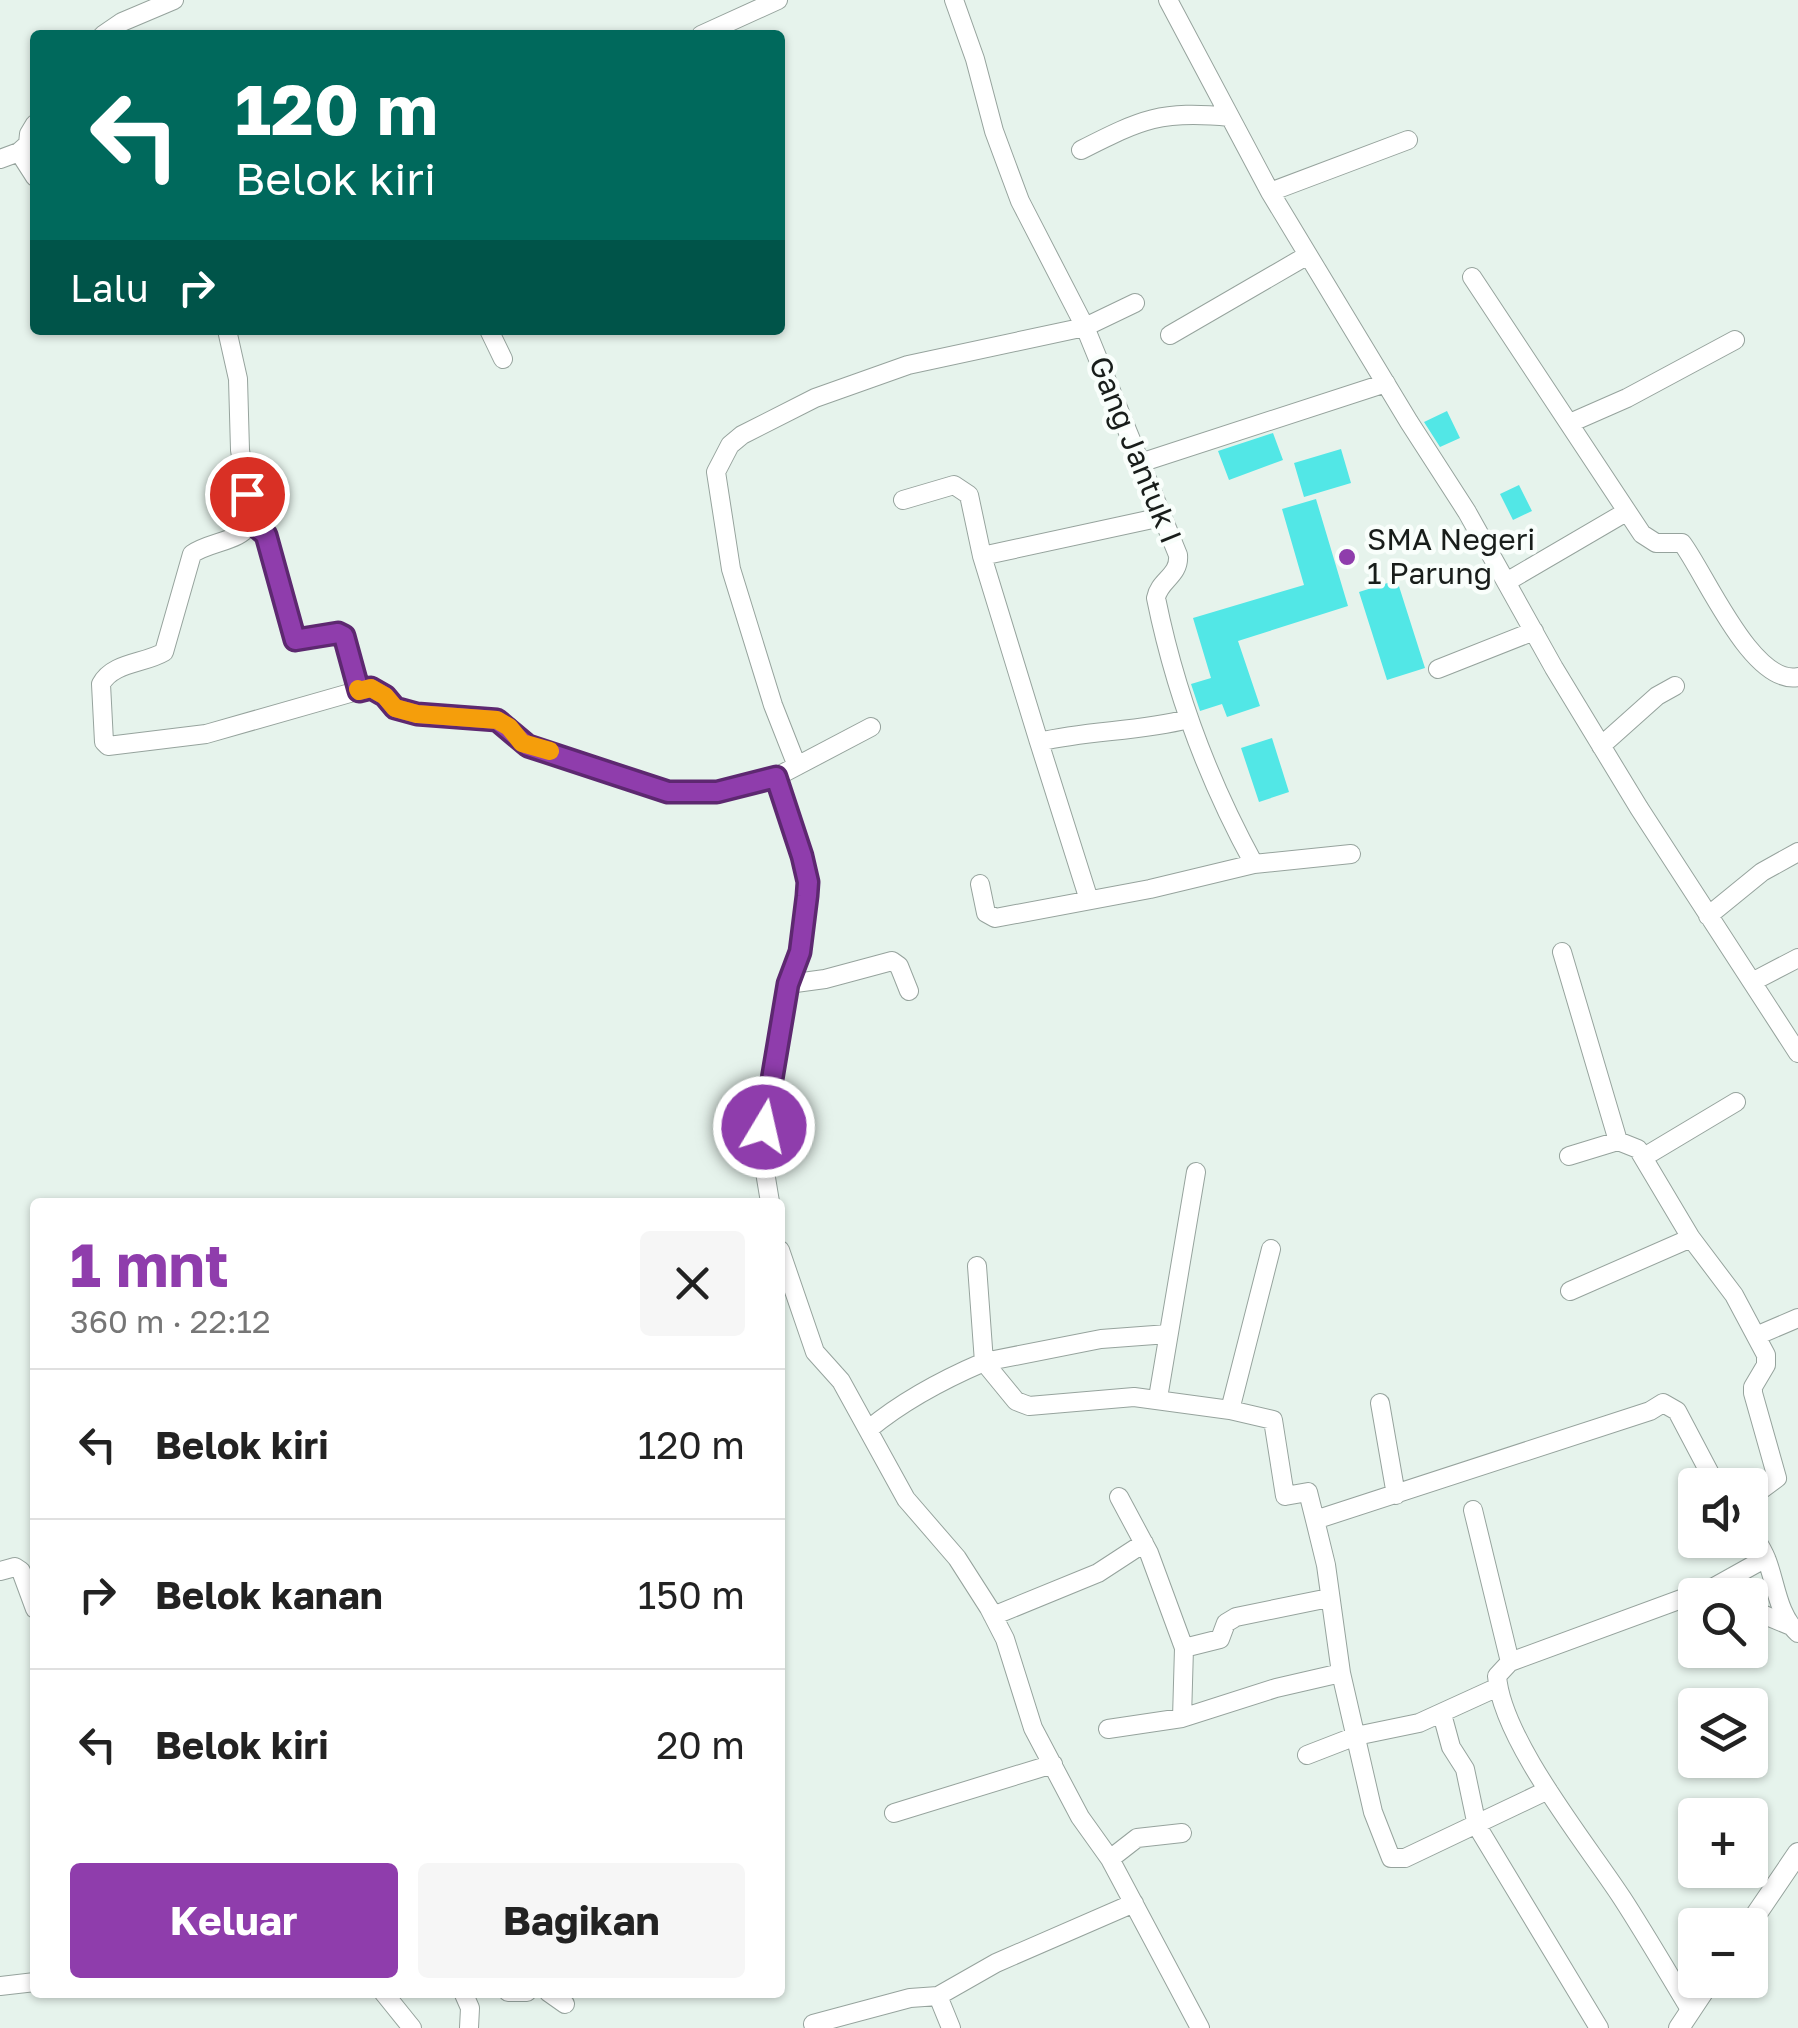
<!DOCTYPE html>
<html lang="id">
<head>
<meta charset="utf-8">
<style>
  body { margin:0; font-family:"Golos Text",sans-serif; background:#f6f6f6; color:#222; height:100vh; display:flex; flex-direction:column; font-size:38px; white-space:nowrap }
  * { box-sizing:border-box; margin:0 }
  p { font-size:32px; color:#767676 }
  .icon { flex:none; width:55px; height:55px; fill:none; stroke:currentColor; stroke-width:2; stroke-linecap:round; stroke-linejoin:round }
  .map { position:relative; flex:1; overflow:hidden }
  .side { position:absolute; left:30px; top:1198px; width:755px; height:800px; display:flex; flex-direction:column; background:#fff; border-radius:10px; box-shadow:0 2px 8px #0004 }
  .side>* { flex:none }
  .guide { position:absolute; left:30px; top:30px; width:755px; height:305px; border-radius:10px; box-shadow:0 2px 8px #0004; background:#00695c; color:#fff; overflow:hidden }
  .tools { position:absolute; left:1678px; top:1468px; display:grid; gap:20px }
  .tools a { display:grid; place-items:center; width:90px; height:90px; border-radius:10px; background:#fff; box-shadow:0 2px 8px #0004; font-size:50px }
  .pin { position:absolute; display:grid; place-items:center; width:85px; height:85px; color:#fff; margin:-42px; border:5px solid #fff; border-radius:50%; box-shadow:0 2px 10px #0007 }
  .me { position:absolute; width:110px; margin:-55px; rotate:9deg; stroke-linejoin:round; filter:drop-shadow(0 0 8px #0008) }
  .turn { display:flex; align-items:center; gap:35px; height:210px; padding:0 40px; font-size:45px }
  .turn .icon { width:130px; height:130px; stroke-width:2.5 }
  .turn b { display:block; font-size:70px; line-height:85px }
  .then { display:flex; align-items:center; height:95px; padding:0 40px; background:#0003; gap:20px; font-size:38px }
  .round { display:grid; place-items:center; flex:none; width:105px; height:105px; border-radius:10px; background:#f6f6f6 }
  .overview { display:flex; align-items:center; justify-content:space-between; height:170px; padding:0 40px }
  h1 { font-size:60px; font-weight:700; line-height:75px; color:#8f3dac }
  .cta { display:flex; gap:20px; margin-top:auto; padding:20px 40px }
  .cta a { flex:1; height:115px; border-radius:10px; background:#8f3dac; color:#fff; font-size:40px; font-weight:700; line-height:115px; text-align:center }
  .cta a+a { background:#f6f6f6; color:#222 }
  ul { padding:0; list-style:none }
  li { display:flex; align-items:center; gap:30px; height:150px; padding:0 40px; border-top:2px solid #e0e0e0 }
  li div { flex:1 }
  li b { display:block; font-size:38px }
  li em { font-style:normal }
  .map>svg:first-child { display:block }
</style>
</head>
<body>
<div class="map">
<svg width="1798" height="2028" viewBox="0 0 1798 2028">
  <rect width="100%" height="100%" fill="#e6f3ec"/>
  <path fill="#52e7e6" d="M1447 411 1460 438 1440 447 1424 422Z
    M1273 433 1283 460 1229 480 1218 451Z
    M1341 449 1351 483 1304 497 1294 463Z
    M1519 485 1532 511 1513 520 1500 494Z
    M1316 499 1348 606 1238 641 1260 706 1227 717 1222 704 1200 711 1191 684 1211 678 1193 618 1304 585 1282 509Z
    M1397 580 1425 668 1387 680 1359 592Z
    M1272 738 1289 792 1259 802 1241 748Z"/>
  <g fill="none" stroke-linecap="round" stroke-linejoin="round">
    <defs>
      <path id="minor" d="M954 0 975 59 994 131 1020 201 1085 327 1178 555C1180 576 1159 580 1156 598 1175 692 1208 780 1254 864L1351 854
        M1168 0 1270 192 1409 422 1467 512 1554 668 1639 808 1798 1053
        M103 35 122 22 174 0
        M701 35 778 0
        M1081 150C1142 119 1161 110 1230 117
        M19 152 28 144 29 134 35 124
        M0 159 19 152 35 177
        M1270 192 1408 140
        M1472 277 1642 534 1656 543H1682C1705 573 1752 686 1798 677
        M227 330 238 379 240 450 251 522 265 535 295 640 338 633 344 636 359 691
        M489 330 503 359
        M1170 335 1308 255
        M1570 423 1627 398 1735 340
        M1140 463 1386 383
        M903 500 954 485 969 495 982 556 1039 742
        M251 522C242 542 210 541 192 554L164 652C144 664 113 662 101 684L104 742 108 746 206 734 371 687 385 696 395 708 417 714 497 720 509 727 522 743 667 792H717L776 777 871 727
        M982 556 1162 517
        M1508 581 1626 512
        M1438 669 1534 631
        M1601 746 1657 696 1675 686
        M797 766 773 705 731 569 716 472 730 445 742 435 815 398 908 365 1085 327 1135 303
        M980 884 986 913 995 918 1150 889 1254 864
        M1089 900 1039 742C1089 730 1139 732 1188 719
        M1708 916 1762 872 1798 852
        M1562 952 1618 1141
        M1752 982 1798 958
        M788 984 825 979 892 961 899 966 909 991
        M1569 1156 1618 1141 1638 1149 1691 1238 1734 1295 1766 1355V1365L1753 1387V1393L1777 1478 1750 1498
        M1644 1157 1736 1102
        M770 1202 765 1172 764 1127 788 984 800 952 808 882 776 777
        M780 1250 815 1352 841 1381 906 1499 957 1558 989 1608 1005 1639 1033 1728 1080 1817 1110 1859 1200 2028
        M977 1266 984 1362 1101 1339 1168 1334
        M1570 1291 1691 1238
        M1756 1336 1798 1318
        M1158 1398 1196 1172
        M1380 1403 1396 1495
        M1230 1410 1273 1420 1285 1496 1308 1492 1315 1520
        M869 1429C904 1400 942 1380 984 1362L1016 1401 1029 1406 1134 1397 1230 1410 1271 1249
        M1119 1497 1149 1553 1184 1648 1182 1718
        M1473 1510 1510 1662
        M1750 1529C1755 1538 1762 1548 1766 1558 1776 1582 1777 1614 1798 1633
        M0 1571 15 1567 21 1571 35 1609
        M1750 1609 1791 1626
        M993 1616 1098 1573 1144 1543
        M1184 1648 1220 1639 1226 1623 1236 1617 1329 1598
        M1442 1714 1451 1747 1465 1769 1477 1826 1599 2028
        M1108 1729 1182 1718 1276 1688 1341 1673
        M1307 1755 1356 1736 1419 1723 1498 1687
        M1548 1790 1405 1858H1391L1373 1812 1341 1673 1326 1565 1315 1520 1650 1411 1663 1403 1677 1411 1716 1485
        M894 1813 1053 1764
        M1110 1859 1137 1838 1182 1833
        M0 1986 35 1982
        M383 1992 412 2028
        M463 1992 470 2008 469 2028
        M508 1992H527
        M548 1992 565 2004
        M1691 2011C1668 1973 1646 1935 1622 1898 1586 1843 1502 1740 1497 1676L1510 1662 1714 1587 1766 1558
        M813 2024 910 1998 938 1996
        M951 2028 938 1996 996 1963 1134 1903"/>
      <path id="tertiary" d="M1749 1925 1798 1853
        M1679 2028 1711 1980"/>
    </defs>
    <use href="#minor" stroke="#96a39d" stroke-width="20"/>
    <use href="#tertiary" stroke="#96a39d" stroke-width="22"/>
    <use href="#minor" stroke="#fff" stroke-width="18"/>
    <use href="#tertiary" stroke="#fff" stroke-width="20"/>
  </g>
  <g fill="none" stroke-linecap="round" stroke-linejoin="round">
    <defs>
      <path id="route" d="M247 494 251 522 266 535 295 640 338 633 344 636 359 691 371 688 385 696 395 708 417 714 497 720 528 746 668 792H717L776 777 802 856 808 882 807 896 800 952 788 984 764 1127"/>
    </defs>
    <use href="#route" stroke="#5d2870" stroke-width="25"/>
    <use href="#route" stroke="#8f3dac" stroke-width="18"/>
    <path stroke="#f59e0b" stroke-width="18" d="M358 689 359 691 371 688 385 696 395 708 417 714 497 720 509 727 522 743 550 751"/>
  </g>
  <circle fill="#8f3dac" stroke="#f9fefb" stroke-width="4" cx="1347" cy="557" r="10"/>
  <g text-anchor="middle" stroke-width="9" stroke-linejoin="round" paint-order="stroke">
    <g font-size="30" fill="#181d1a" stroke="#f9fefb">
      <text transform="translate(1135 450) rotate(68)" y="10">Gang Jantuk I</text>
    </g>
    <g font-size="30" fill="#181d1a" stroke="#f9fefb" text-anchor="start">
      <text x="1367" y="550">SMA Negeri<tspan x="1367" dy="34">1 Parung</tspan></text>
    </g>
  </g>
</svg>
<div class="tools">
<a><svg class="icon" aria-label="sound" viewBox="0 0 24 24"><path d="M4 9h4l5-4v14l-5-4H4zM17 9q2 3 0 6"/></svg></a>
<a><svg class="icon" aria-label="search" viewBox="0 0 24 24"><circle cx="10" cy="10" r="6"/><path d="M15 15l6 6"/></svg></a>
<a><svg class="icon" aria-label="layers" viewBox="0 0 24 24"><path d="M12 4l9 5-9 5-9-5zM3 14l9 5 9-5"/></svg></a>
<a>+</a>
<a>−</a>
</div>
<div class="pin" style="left:247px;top:494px;background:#d93025"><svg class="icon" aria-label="arrive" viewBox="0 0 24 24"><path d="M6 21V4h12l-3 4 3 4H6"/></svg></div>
<svg class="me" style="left:764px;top:1127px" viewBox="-20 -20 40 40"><circle r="17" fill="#8f3dac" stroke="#fff" stroke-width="3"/><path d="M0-11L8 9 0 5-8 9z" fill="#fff"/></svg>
<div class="guide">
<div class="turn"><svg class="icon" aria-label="left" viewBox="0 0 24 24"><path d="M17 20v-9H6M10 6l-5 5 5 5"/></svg><div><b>120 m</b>Belok kiri</div></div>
<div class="then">Lalu<svg class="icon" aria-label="right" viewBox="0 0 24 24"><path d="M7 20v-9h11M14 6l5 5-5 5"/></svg></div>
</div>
<section class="side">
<div class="overview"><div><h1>1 mnt</h1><p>360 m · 22:12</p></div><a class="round"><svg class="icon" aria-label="close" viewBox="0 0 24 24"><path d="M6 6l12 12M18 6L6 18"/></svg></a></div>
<ul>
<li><svg class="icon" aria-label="left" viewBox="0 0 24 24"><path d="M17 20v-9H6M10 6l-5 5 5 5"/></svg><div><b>Belok kiri</b></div><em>120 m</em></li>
<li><svg class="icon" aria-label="right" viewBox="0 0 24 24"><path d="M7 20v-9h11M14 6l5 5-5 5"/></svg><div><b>Belok kanan</b></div><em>150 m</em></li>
<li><svg class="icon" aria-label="left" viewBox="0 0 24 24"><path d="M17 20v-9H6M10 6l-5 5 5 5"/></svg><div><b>Belok kiri</b></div><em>20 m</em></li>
</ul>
<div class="cta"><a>Keluar</a><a>Bagikan</a></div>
</section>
</div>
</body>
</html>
